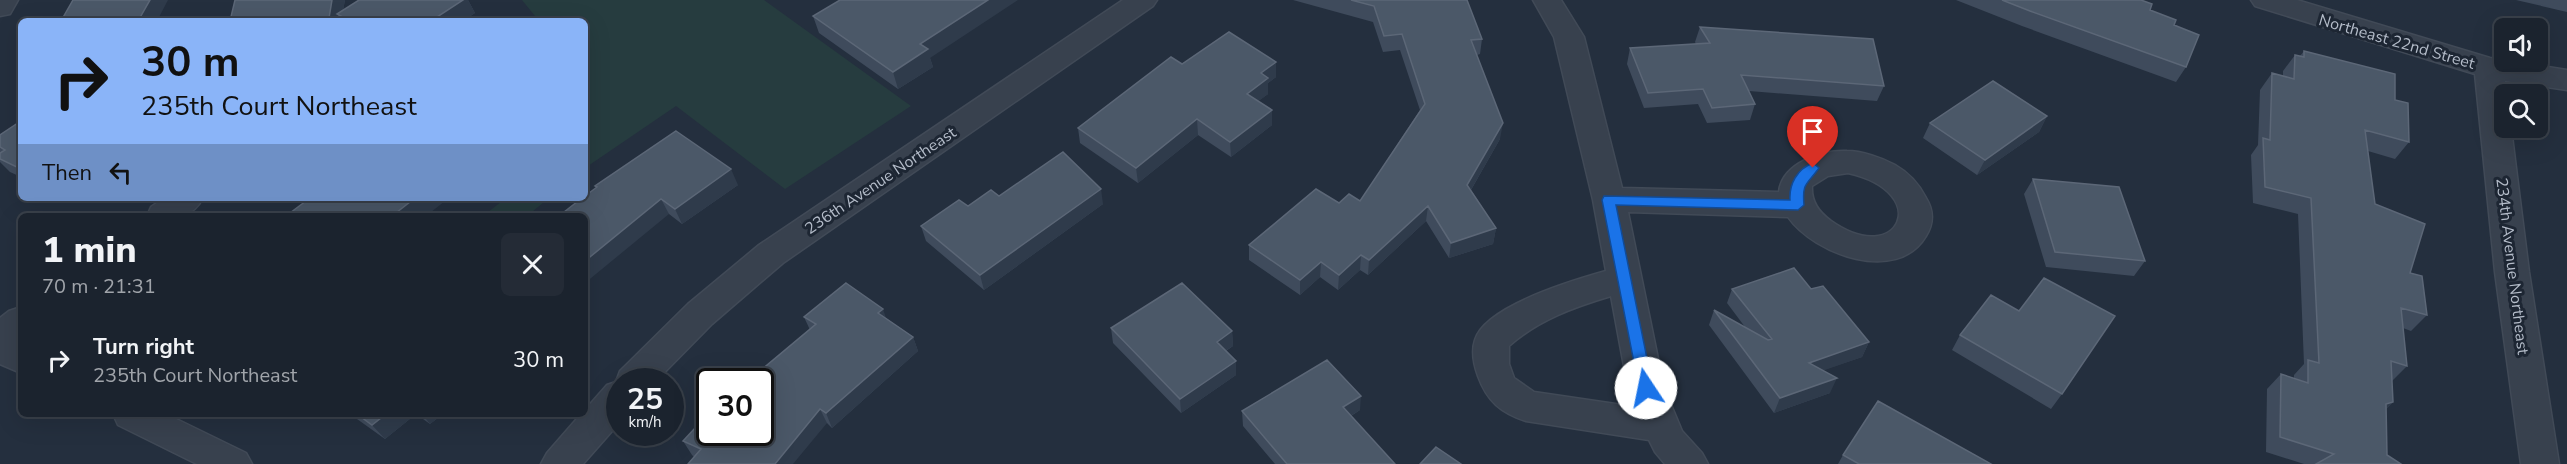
<!DOCTYPE html>
<html lang="en">
<head>
<meta charset="utf-8">
<style>
  body { margin:0; font-family:"Nunito Sans",sans-serif; background:#242b36; color:#f1f3f6; height:100vh; display:flex; flex-direction:column; font-size:22px; white-space:nowrap }
  * { box-sizing:border-box; margin:0 }
  p { font-size:20px; color:#a0a4aa }
  .icon { flex:none; width:33px; height:33px; fill:none; stroke:currentColor; stroke-width:2; stroke-linecap:round; stroke-linejoin:round }
  .map { position:relative; flex:1; overflow:hidden }
  .panel { position:absolute; left:18px; top:213px; width:570px; height:204px; display:flex; flex-direction:column; background:#1b232e; border-radius:9px; box-shadow:0 6px 24px #0002,0 0 0 2px #39404a }
  .panel>* { flex:none }
  .banner { position:absolute; left:18px; top:18px; width:570px; height:183px; border-radius:9px; box-shadow:0 6px 24px #0002,0 0 0 2px #39404a; background:#8ab4f8; color:#111; overflow:hidden }
  .buttons { position:absolute; left:2494px; top:18px; display:grid; gap:12px }
  .buttons a { display:grid; place-items:center; width:54px; height:54px; border-radius:9px; background:#1b232e; box-shadow:0 6px 24px #0002,0 0 0 2px #39404a; font-size:30px }
  .speed { position:absolute; left:606px; top:368px; display:flex; gap:12px; font-size:30px; font-weight:700; text-align:center }
  .speed>* { display:grid; place-content:center; width:78px; height:78px; border-radius:50%; background:#1b232e; box-shadow:0 6px 24px #0002,0 0 0 2px #39404a; line-height:1 }
  .speed small { font-size:15px; font-weight:400 }
  .speed .limit { border:3px solid #111; border-radius:9px; background:#fff; color:#111 }
  .pin { position:absolute; display:grid; place-items:center; width:51px; height:51px; color:#fff; margin:-62px -26px; border-radius:50% 50% 50% 0; rotate:-45deg; box-shadow:0 0 6px #0007 }
  .pin .icon { rotate:45deg }
  .me { position:absolute; width:66px; margin:-33px; rotate:349deg; stroke-linejoin:round; filter:drop-shadow(0 0 4px #0008) }
  .turn { display:flex; align-items:center; gap:21px; height:126px; padding:0 24px; font-size:27px }
  .turn .icon { width:78px; height:78px; stroke-width:2.5 }
  .turn b { display:block; font-size:42px; line-height:51px }
  .then { display:flex; align-items:center; height:57px; padding:0 24px; background:#0003; gap:12px; font-size:22px }
  .round { display:grid; place-items:center; flex:none; width:63px; height:63px; border-radius:9px; background:#242b36 }
  .headline { display:flex; align-items:center; justify-content:space-between; height:102px; padding:0 24px }
  h1 { font-size:36px; font-weight:800; line-height:45px }
  ul { padding:0; list-style:none }
  li { display:flex; align-items:center; gap:18px; height:90px; padding:0 24px }
  li div { flex:1 }
  li b { display:block; font-size:22px }
  li em { font-style:normal }
  .map>svg:first-child { display:block }
</style>
</head>
<body>
<div class="map">
<svg width="2567" height="464" viewBox="0 0 2567 464">
  <rect width="100%" height="100%" fill="#242f3e"/>
  <path fill="#263c3f" d="M522 0H764L911 106 785 189 676 106 585 168V21H539Z
    M506 198H549L527 216H483Z"/>
  <g fill="none" stroke-linecap="round" stroke-linejoin="round">
    <defs>
      <path id="minor" d="M0 0H18L10 14 0 16Z
        M1123 0H1157L1153 6 783 263 712 324 656 381H620V422L583 464H541L547 453 581 414H585V410L607 385 616 382 620 371 688 304 759 245Z
        M1533 0H1561L1584 37 1622 188 1779 192C1782 163 1821 150 1847 151 1862 151 1882 158 1895 165 1909 173 1919 184 1926 198 1934 211 1934 223 1926 236 1897 285 1814 254 1788 217L1628 212 1664 388 1682 431 1702 453 1708 464H1665L1655 452 1649 440 1526 421C1501 413 1487 401 1478 376 1474 365 1471 352 1475 340 1485 306 1574 280 1606 271L1593 200 1554 37ZM1848 173C1934 192 1899 269 1831 221 1819 212 1811 202 1812 186L1828 176ZM1611 296 1628 388 1636 407 1534 392 1514 378 1509 364V346C1538 320 1574 307 1611 296Z
        M2251 0H2297L2490 58 2567 70V90L2505 81 2507 94H2505V128H2511L2529 272 2559 464H2521L2495 272 2475 74 2255 6Z
        M164 198H203C190 222 171 216 147 216L151 207Z
        M21 307V373L0 364V318L9 311Z
        M113 414H166L246 453 252 464H197L118 425Z"/>
    </defs>
    <use href="#minor" stroke="#414a57" stroke-width="3"/>
    <use href="#minor" fill="#38414e" fill-rule="evenodd"/>
  </g>
  <path fill="#3f4b5c" d="M235 0H345L343 10 359 0H468L475 13 463 21H342Z
    M1293 0H1467L1482 39 1480 54 1477 55 1500 139 1471 190 1496 228 1493 244 1449 258 1426 221 1368 275 1360 270 1338 290 1320 277 1300 295 1249 260V245L1339 203 1360 201 1420 110 1400 50 1383 52 1373 22Z
    M1956 0H2141L2150 10 2174 25 2186 67 2176 82 2022 26Z
    M2516 0H2567V12Z
    M813 16 930 58 933 67 898 89 819 33Z
    M1700 27 1884 86 1877 101 1749 91 1755 104 1750 120 1707 123 1698 104 1644 108 1627 64 1630 48 1696 44 1695 42Z
    M2304 51 2395 100 2409 142 2395 159 2368 151 2375 204 2410 273 2427 315 2411 331 2403 328 2407 366 2392 381 2393 402 2386 409 2387 455 2401 464H2304L2266 452 2267 389 2281 374 2294 378V375L2304 364 2298 214 2253 203 2251 155 2258 145 2260 90 2272 73 2283 76V71L2295 55 2300 56Z
    M1276 62V77L1268 83V94L1258 101 1272 125 1231 157 1198 135 1138 183 1080 143 1078 128 1182 64Z
    M2047 116 2039 132 1977 175 1923 138 1930 123Z
    M21 121V177L10 172 0 162V153H1L0 152V135Z
    M2033 179 2145 261 2134 276 2046 267 2024 194Z
    M738 185 682 224 669 214 596 187 595 186Z
    M999 196 1103 204 984 290 926 241 921 226 968 206Z
    M1732 289H1811L1869 342 1862 357 1823 370 1830 393 1774 413 1709 325 1714 310 1745 327 1727 303Z
    M2019 311 2062 394 2051 409 1952 350 1960 335Z
    M804 317 886 318 913 337 918 351 832 428 827 423 694 457 692 455 683 441 710 432 810 330Z
    M1111 328 1232 331 1233 346 1226 351 1236 375 1181 413 1113 343Z
    M1360 410 1351 416 1395 464H1275L1243 426 1242 411Z
    M350 414H416L385 439Z
    M416 414H443L430 424Z
    M1843 455 1991 464H1838Z"/>
  <path fill="#2f3b4b" d="M150 0H168L157 21H138Z
    M332 0H345L342 16 337 14 341 21H310Z
    M463 0H468L475 13 463 21H431Z
    M988 0H1018L930 58 933 67 898 89 893 72 920 44Z
    M1276 62V77L1268 83V94L1247 110V94L1261 73Z
    M1272 110V125L1231 157 1230 142Z
    M2047 116 2039 132 1977 175 1985 160Z
    M1197 119 1198 135 1138 183 1136 168Z
    M1503 123 1500 139 1465 200 1467 185Z
    M731 169 738 185 682 224 675 209Z
    M1101 189 1103 204 984 290 980 275Z
    M415 198H443L445 201 426 216H392Z
    M661 199 669 214 585 283V261Z
    M1428 206 1426 221 1368 275 1369 260Z
    M1496 228 1493 244 1449 258 1451 243Z
    M1361 255 1360 270 1338 290 1339 275Z
    M1321 262 1320 277 1300 295V280Z
    M883 309 888 324 878 313Z
    M1232 331 1233 346 1217 356V342Z
    M913 337 918 351 832 428 826 413Z
    M1869 342 1862 357 1802 378 1809 363Z
    M1236 361V375L1181 413 1180 399Z
    M1837 378 1830 393 1774 413 1780 398Z
    M1361 396 1360 410 1342 421 1343 407Z
    M2393 402 2377 418 2386 404Z
    M820 409 827 423 793 464H775Z
    M386 414H416L385 439 372 425Z
    M422 414H443L430 424Z"/>
  <path fill="#4b5868" stroke="#5c6777" stroke-width="1.5" d="M73 0H150L138 21H61Z
    M235 0H332L329 18 310 21H230Z
    M359 0H463L431 21H350L337 14Z
    M840 0H988L920 44 928 49 893 72 813 16Z
    M1351 0H1467L1482 39 1471 40 1503 123 1467 185 1496 228 1451 243 1428 206 1369 260 1361 255 1339 275 1321 262 1300 280 1249 245 1316 189 1339 203 1349 194 1360 201 1425 104 1402 34 1384 36 1374 6Z
    M2002 0H2141L2152 4 2150 10 2176 20 2174 25 2199 35 2186 67 2030 11Z
    M1700 27 1873 39 1884 86 1741 75 1755 104 1712 108 1703 89 1648 93 1630 48 1710 43Z
    M1229 32 1276 62 1261 73 1268 78 1247 94 1272 110 1230 142 1197 119 1136 168 1078 128 1171 57 1182 64Z
    M2304 51 2395 74V100L2408 103 2409 142 2365 130 2375 204 2425 224 2410 273 2422 276 2427 315 2401 308 2407 366 2391 361 2393 402 2386 404 2387 455 2401 464H2316L2334 454 2280 437 2281 374 2308 383V360L2319 363 2311 198 2265 187 2263 138 2270 140 2272 73 2294 79 2295 55 2304 57Z
    M1993 81 2047 116 1985 160 1930 123Z
    M21 121V169L0 159V153L5 150 0 147V135Z
    M676 131 731 169 675 209 661 199 585 261V216H559L582 198H585V196L597 187 595 186Z
    M1063 152 1101 189 980 275 921 226 959 200 968 206 991 190 999 196Z
    M2033 179 2119 187 2145 261 2055 252Z
    M310 198H415L392 216H286Z
    M1794 268 1811 289 1823 286 1869 342 1809 363 1837 378 1780 398 1714 310 1768 340 1772 339 1732 289Z
    M2044 278 2115 316 2062 394 1960 335 1991 295 2019 311Z
    M846 283 883 309 878 313 913 337 826 413 820 409 775 464H688L701 449 683 441 710 412V432H760V381H748L816 324 804 317Z
    M1182 283 1232 331 1217 342 1236 361 1180 399 1111 328Z
    M1327 360 1361 396 1343 407 1395 464H1287L1242 411Z
    M1878 401 1991 464H1859L1843 455Z
    M357 414H386L372 425Z
    M1436 447 1461 464H1420Z"/>
  <path fill="#1a73e8" stroke="#114b97" stroke-width="1.5" d="M1813 163 1819 168C1807 185 1802 182 1804 205L1798 210 1616 205 1653 388 1651 393 1646 395 1640 393 1602 200 1604 196 1790 200C1789 184 1797 169 1813 163Z"/>
  <g text-anchor="middle" stroke-width="6" stroke-linejoin="round" paint-order="stroke">
    <g font-size="16" fill="#b4bcc9" stroke="#1d2633">
      <text transform="translate(2397 41) rotate(16)" y="6">Northeast 22nd Street</text>
      <text transform="translate(880 180) rotate(-34)" y="6">236th Avenue Northeast</text>
      <text transform="translate(2513 266) rotate(83)" y="6">234th Avenue Northeast</text>
    </g>
  </g>
</svg>
<div class="buttons">
<a><svg class="icon" aria-label="sound" viewBox="0 0 24 24"><path d="M4 9h4l5-4v14l-5-4H4zM17 9q2 3 0 6"/></svg></a>
<a><svg class="icon" aria-label="search" viewBox="0 0 24 24"><circle cx="10" cy="10" r="6"/><path d="M15 15l6 6"/></svg></a>
</div>
<div class="speed"><div>25<small>km/h</small></div><div class="limit">30</div></div>
<div class="pin" style="left:1813px;top:168px;background:#d93025"><svg class="icon" aria-label="arrive" viewBox="0 0 24 24"><path d="M6 21V4h12l-3 4 3 4H6"/></svg></div>
<svg class="me" style="left:1646px;top:388px" viewBox="-20 -20 40 40"><circle r="19" fill="#fff"/><path d="M0-13L10 11 0 6-10 11z" fill="#1a73e8"/></svg>
<div class="banner">
<div class="turn"><svg class="icon" aria-label="right" viewBox="0 0 24 24"><path d="M7 20v-9h11M14 6l5 5-5 5"/></svg><div><b>30 m</b>235th Court Northeast</div></div>
<div class="then">Then<svg class="icon" aria-label="left" viewBox="0 0 24 24"><path d="M17 20v-9H6M10 6l-5 5 5 5"/></svg></div>
</div>
<section class="panel">
<div class="headline"><div><h1>1 min</h1><p>70 m · 21:31</p></div><a class="round"><svg class="icon" aria-label="close" viewBox="0 0 24 24"><path d="M6 6l12 12M18 6L6 18"/></svg></a></div>
<ul>
<li><svg class="icon" aria-label="right" viewBox="0 0 24 24"><path d="M7 20v-9h11M14 6l5 5-5 5"/></svg><div><b>Turn right</b><p>235th Court Northeast</p></div><em>30 m</em></li>
</ul>
</section>
</div>
</body>
</html>
